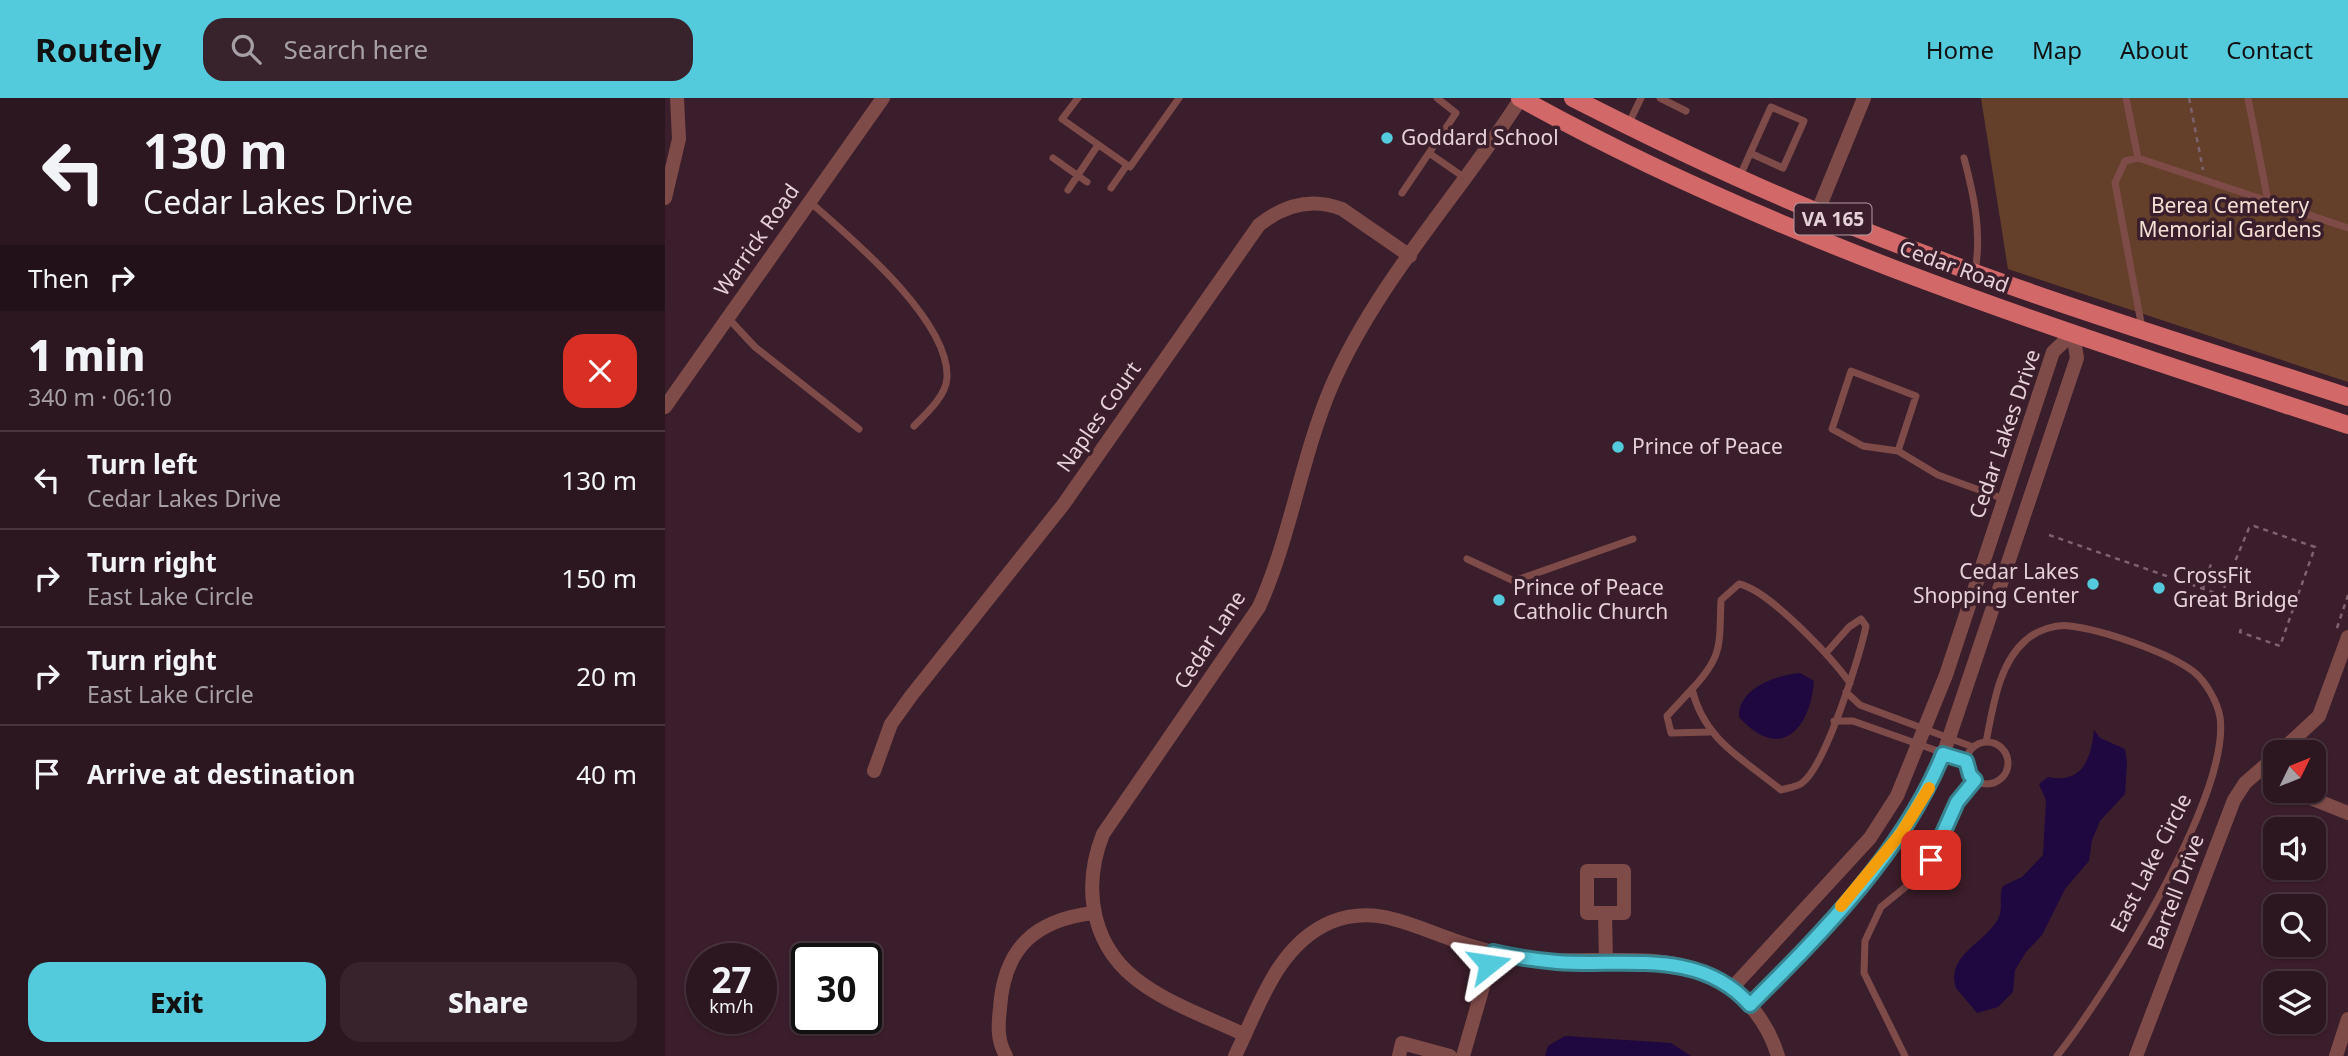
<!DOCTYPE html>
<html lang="en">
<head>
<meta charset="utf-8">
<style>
  body { margin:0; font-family:"Noto Sans",sans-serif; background:#38232d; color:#f1f3f6; height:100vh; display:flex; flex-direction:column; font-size:26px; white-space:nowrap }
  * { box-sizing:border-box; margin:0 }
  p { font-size:23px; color:#a69fa5 }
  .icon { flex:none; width:38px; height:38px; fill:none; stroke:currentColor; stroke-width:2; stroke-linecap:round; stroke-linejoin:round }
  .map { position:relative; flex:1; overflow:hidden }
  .panel { display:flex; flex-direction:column; background:#2c1620; width:665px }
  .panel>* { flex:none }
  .top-card { background:#2c1620; color:#f1f3f6; overflow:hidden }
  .needle { width:46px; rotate:47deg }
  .tools { position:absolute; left:1598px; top:642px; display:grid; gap:14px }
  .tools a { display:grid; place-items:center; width:63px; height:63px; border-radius:14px; background:#2c1620; box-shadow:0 2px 5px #0004,0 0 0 2px #48353e; font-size:35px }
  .speed { position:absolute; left:21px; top:845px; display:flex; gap:14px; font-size:35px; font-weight:700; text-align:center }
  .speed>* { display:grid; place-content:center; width:91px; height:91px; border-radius:50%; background:#2c1620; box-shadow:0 2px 5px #0004,0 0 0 2px #48353e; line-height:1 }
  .speed small { font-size:18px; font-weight:400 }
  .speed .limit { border:4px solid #111; border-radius:10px; background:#fff; color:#111 }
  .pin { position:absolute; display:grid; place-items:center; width:60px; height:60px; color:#fff; margin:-30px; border-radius:14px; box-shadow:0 4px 10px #0006 }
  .me { position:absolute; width:77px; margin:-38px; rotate:75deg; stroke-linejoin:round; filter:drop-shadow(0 0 5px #0008) }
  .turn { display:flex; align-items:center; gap:24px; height:147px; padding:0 28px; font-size:32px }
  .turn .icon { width:91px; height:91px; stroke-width:2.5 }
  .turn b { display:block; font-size:49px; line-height:60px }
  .then { display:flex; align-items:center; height:66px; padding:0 28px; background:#0003; gap:14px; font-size:26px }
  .round { display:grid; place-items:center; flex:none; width:74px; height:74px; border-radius:21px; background:#38232d }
  .overview { display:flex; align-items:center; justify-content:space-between; height:119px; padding:0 28px }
  h1 { font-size:42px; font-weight:800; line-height:52px }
  .primary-button { display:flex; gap:14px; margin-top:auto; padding:14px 28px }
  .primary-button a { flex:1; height:80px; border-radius:21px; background:#54cadd; color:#111; font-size:28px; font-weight:800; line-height:80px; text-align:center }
  .primary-button a+a { background:#38232d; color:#f1f3f6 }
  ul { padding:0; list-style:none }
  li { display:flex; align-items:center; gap:21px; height:98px; padding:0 28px; border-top:2px solid #48353e }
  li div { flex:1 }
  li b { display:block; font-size:26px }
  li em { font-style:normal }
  header { display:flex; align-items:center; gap:42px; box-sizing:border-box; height:98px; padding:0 35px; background:#54cadd; color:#111 }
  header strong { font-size:33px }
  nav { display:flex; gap:38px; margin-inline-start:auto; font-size:24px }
  .search { width:490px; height:63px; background:#38232d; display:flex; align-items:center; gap:18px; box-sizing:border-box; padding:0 24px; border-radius:21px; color:#a69fa5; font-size:26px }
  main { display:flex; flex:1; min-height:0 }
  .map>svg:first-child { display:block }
</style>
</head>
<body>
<header>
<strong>Routely</strong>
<div class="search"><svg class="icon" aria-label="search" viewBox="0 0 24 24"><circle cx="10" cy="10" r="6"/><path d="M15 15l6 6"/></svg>Search here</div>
<nav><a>Home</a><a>Map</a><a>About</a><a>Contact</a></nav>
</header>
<main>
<section class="panel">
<div class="top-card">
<div class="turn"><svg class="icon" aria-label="left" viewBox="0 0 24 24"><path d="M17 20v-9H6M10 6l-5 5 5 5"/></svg><div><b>130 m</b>Cedar Lakes Drive</div></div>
<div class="then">Then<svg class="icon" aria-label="right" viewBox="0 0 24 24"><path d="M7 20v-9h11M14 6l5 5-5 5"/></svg></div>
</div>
<div class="overview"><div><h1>1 min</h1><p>340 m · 06:10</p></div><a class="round" style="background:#d93025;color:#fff"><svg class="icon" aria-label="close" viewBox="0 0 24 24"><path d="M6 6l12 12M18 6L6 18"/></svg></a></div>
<ul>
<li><svg class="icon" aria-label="left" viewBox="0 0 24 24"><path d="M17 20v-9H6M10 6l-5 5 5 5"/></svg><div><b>Turn left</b><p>Cedar Lakes Drive</p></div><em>130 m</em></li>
<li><svg class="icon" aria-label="right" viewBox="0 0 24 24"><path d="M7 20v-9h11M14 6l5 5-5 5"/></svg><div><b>Turn right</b><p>East Lake Circle</p></div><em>150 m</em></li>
<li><svg class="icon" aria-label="right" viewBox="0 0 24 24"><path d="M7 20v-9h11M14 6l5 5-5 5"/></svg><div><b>Turn right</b><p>East Lake Circle</p></div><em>20 m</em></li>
<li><svg class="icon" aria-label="arrive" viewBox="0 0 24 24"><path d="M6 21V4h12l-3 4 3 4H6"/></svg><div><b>Arrive at destination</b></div><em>40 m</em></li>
</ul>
<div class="primary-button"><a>Exit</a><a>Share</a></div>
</section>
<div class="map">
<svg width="1683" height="958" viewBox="0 0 1683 958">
  <rect width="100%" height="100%" fill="#3b1e2b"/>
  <path fill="#64402b" d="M1316 0H1683V284L1343 171Z"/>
  <path fill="#1f0740" d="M1135 575 1149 583C1145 633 1114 664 1074 619 1073 590 1111 577 1135 575Z
    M1429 632 1435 640 1460 651 1462 664 1460 696 1435 723 1427 742 1424 763 1400 791 1377 837 1361 854 1350 872 1348 894 1333 909 1312 915 1291 890C1280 858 1321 844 1333 821 1339 810 1333 798 1338 788L1357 779 1378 757 1381 702 1374 686 1383 679C1417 686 1426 662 1429 632Z
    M900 938 1006 945 1026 958H880L883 948Z"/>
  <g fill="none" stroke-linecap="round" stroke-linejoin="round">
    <path stroke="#7d636e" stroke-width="2.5" stroke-dasharray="5 5" stroke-linecap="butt" d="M1524 0 1538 72
      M1384 437 1556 497 1584 430 1589 428 1650 449 1615 548 1575 534 1576 531
      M1538 490 1546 466
      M1672 530 1683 497"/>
    <path stroke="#7f4b49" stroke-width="7" d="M413 0 397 21 465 69 514 0
      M772 0 791 15 764 55 800 80
      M995 0 1021 13
      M1461 0 1473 60
      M1583 0 1603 103 1683 130
      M963 27 976 0
      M388 60 422 84
      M1299 60C1309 97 1317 135 1310 174
      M1074 80 1106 9 1139 23 1118 70 1085 55
      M446 90 462 67
      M403 92 433 47
      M737 95 764 55
      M145 104C185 139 285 222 282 280 281 298 261 316 249 328
      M63 220 90 249 194 331
      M1477 230 1450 85 1460 63 1473 60 1603 103
      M1186 273 1251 298 1233 353 1198 348 1167 331Z
      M1233 353 1273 377 1339 401
      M802 461 849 483 968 441
      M1161 555 1184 529 1196 521 1201 528C1195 558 1160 669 1137 685 1132 689 1122 690 1116 692 1077 660 1039 642 1027 591 1059 557 1054 546 1056 502L1074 486C1104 492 1166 559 1185 585
      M1027 591 1002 618 1006 635 1044 634
      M1181 594 1195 607 1308 649
      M1169 623H1188L1301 663
      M1301 665a21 21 0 1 1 42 0a21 21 0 1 1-42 0Z
      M1321 644C1328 610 1333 566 1361 542 1372 532 1391 526 1405 528 1438 532 1503 554 1529 574 1541 584 1552 603 1555 619 1566 697 1442 895 1392 958
      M1240 958 1199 875 1200 843 1216 809 1254 778 1266 762 1292 704 1310 682"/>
    <path stroke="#7f4b49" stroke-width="14" d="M0 100 14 41 12 0
      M1143 137 1199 0
      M0 309 218 0
      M1615 654 1654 618 1683 539
      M209 673 226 626 246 598 398 407 594 127C619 107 646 99 677 111L745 158
      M1628 693 1683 715
      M940 815H959V773H922V815H940L941 864
      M1067 890 1205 740 1232 698 1281 577 1388 254 1408 235
      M1085 907C1149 843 1216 774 1262 694 1271 677 1277 658 1284 640L1412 260 1408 235
      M580 937C547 921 509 908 479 887 427 852 416 792 438 736L594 509C626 438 636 359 667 287 713 182 795 96 856 0
      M341 958C332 942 333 928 335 910 339 850 370 822 428 815
      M570 958C594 909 612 847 666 824 709 807 743 826 783 840 803 848 823 853 844 858 903 870 985 851 1038 874 1075 891 1101 919 1113 958
      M734 958 737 945 785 958
      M798 958 828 854
      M1471 958 1569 702 1580 685 1610 659
      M1671 958 1683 921"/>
    <path stroke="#d26868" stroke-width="18" d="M855 0C1116 145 1401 234 1683 327
      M908 0C1004 49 1101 95 1202 134 1359 197 1522 246 1683 299"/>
  </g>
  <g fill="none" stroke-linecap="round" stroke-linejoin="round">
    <defs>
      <path id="route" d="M824 866 828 854C849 859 870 862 892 864 959 869 1035 850 1085 907 1159 833 1238 754 1278 656L1301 663 1305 677 1310 682 1292 704 1266 762"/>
    </defs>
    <use href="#route" stroke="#378390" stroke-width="18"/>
    <use href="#route" stroke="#54cadd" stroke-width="12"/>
    <path stroke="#f59e0b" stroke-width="12" d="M1176 808 1237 734 1264 690"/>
  </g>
  <g fill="#54cadd" stroke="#3b1e2b" stroke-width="2.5">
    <circle cx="722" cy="40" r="7"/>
    <circle cx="953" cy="349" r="7"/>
    <circle cx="1428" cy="486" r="7"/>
    <circle cx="1494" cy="490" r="7"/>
    <circle cx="834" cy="502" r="7"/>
  </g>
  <g text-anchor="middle" stroke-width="7" stroke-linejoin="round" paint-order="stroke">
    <rect fill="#3b1e2b" stroke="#b29ba4" stroke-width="2" x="1129.5" y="105.5" width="77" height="31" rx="5"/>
    <g font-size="19" font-weight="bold" fill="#e5d1d8">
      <text x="1168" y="128">VA 165</text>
    </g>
    <g font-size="21" fill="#e5d1d8" stroke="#3b1e2b" text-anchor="start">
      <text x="736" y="47">Goddard School</text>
      <text x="967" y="356">Prince of Peace</text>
      <text x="1414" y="481" text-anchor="end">Cedar Lakes<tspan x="1414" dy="24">Shopping Center</tspan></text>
      <text x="1508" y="485">CrossFit<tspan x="1508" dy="24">Great Bridge</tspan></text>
      <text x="848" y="497">Prince of Peace<tspan x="848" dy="24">Catholic Church</tspan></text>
    </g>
    <g font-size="21" fill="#f3e0d5" stroke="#3b1e2b">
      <text x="1565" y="115">Berea Cemetery<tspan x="1565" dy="24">Memorial Gardens</tspan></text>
    </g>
    <g font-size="21" fill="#e5d1d8" stroke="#3b1e2b">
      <text transform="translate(92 142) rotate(-55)" y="7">Warrick Road</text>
      <text transform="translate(1289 169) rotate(20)" y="7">Cedar Road</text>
      <text transform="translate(434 319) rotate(-55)" y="7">Naples Court</text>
      <text transform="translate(1340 336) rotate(-71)" y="7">Cedar Lakes Drive</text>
      <text transform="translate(545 542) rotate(-57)" y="7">Cedar Lane</text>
      <text transform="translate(1486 765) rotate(-63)" y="7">East Lake Circle</text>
      <text transform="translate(1511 794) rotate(-69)" y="7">Bartell Drive</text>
    </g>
  </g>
</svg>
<div class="tools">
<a><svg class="needle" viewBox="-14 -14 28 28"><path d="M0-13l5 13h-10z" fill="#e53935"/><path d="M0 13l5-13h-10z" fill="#a69fa5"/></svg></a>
<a><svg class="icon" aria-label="sound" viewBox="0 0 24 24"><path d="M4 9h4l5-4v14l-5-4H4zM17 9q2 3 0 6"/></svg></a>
<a><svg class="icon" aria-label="search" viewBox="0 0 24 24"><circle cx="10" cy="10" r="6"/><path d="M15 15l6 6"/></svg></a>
<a><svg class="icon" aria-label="layers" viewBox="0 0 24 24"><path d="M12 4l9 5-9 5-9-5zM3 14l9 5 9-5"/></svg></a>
</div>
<div class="speed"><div>27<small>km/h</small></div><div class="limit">30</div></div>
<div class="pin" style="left:1266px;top:762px;background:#d93025"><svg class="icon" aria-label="arrive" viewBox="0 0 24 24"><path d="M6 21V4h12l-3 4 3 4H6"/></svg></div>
<svg class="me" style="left:824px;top:866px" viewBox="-20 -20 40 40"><path d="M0-17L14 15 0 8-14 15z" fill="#54cadd" stroke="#fff" stroke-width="4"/></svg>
</div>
</main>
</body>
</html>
